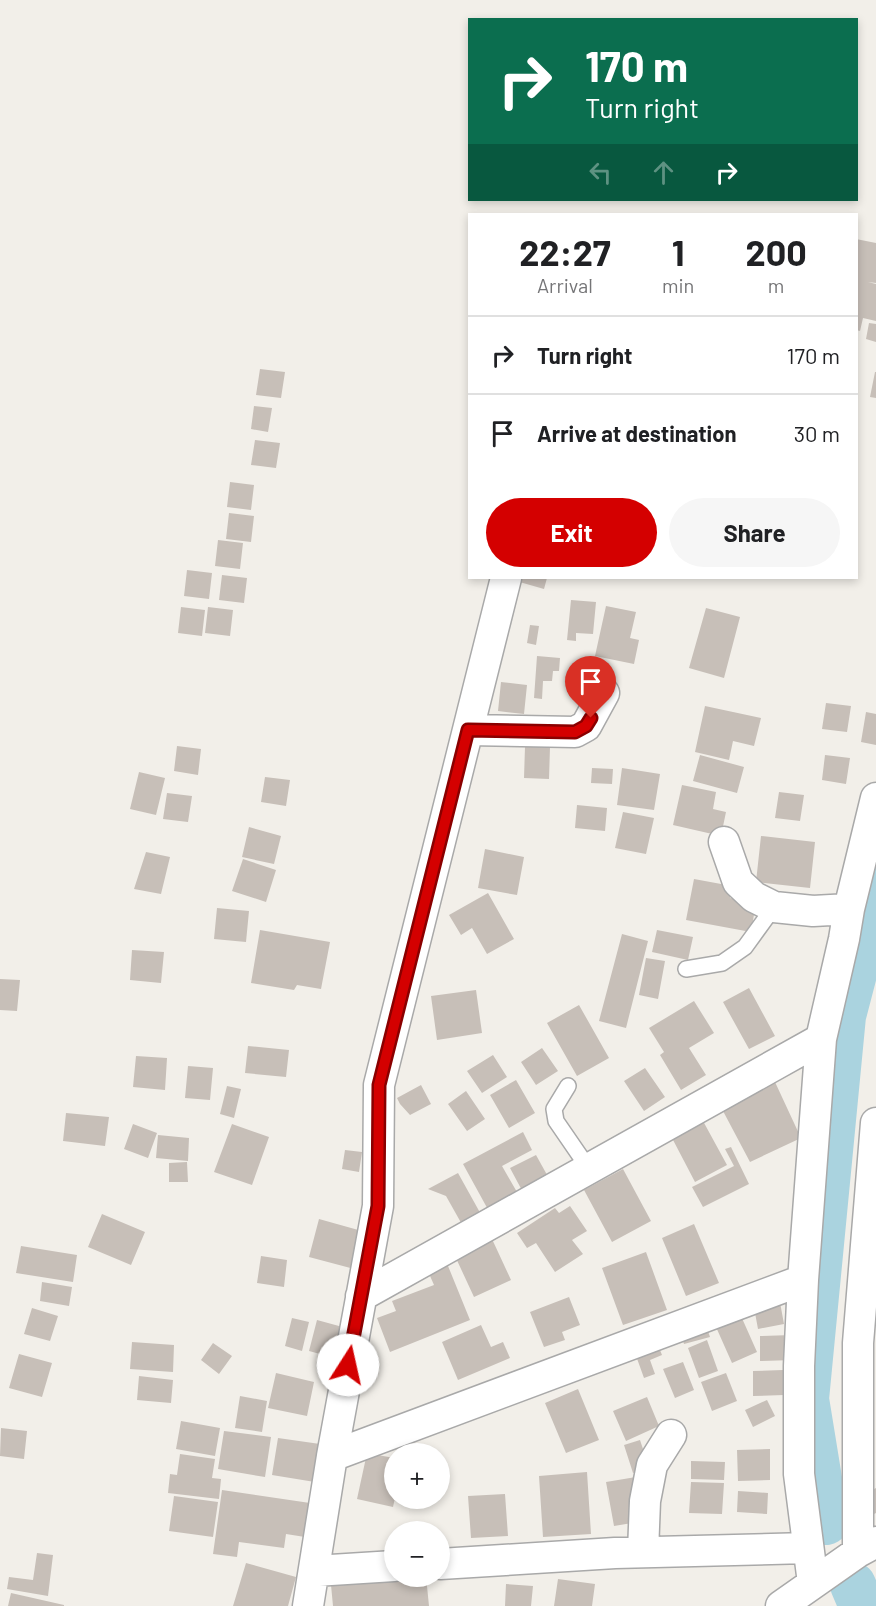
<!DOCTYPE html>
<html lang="en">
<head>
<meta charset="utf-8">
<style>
  body { margin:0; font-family:Barlow,sans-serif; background:#f6f6f6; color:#202124; height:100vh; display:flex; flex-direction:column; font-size:22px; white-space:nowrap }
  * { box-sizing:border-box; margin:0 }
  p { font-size:20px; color:#757577 }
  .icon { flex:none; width:33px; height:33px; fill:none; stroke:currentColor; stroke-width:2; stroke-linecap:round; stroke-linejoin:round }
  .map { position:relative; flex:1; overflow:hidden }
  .panel { position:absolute; left:468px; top:213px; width:390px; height:366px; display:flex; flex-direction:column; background:#fff; border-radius:0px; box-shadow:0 3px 9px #0003 }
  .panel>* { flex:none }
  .guide { position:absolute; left:468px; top:18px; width:390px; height:183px; border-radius:0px; box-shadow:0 3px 9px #0003; background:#0b6e4f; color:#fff; overflow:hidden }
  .tools { position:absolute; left:384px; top:1443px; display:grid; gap:12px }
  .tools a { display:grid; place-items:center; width:66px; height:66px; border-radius:50%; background:#fff; box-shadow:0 3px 9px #0003; font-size:30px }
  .pin { position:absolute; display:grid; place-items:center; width:51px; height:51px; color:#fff; margin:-62px -26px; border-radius:50% 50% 50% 0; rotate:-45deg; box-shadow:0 0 6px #0007 }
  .pin .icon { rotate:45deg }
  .me { position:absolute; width:66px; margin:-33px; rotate:10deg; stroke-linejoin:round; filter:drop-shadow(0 0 4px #0008) }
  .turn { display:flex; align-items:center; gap:21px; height:126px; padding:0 18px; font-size:27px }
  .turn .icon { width:78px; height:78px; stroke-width:2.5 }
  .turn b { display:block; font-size:42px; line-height:51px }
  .lanes { display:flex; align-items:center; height:57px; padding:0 18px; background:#0003; justify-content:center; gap:30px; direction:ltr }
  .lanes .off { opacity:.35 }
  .eta { display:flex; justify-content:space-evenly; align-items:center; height:102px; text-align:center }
  .eta b { font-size:36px; font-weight:700; line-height:42px }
  .button { display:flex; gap:12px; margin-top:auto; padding:12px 18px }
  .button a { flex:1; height:69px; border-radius:36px; background:#d40000; color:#fff; font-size:24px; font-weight:700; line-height:69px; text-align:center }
  .button a+a { background:#f6f6f6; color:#202124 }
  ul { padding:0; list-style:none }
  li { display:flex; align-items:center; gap:18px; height:78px; padding:0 18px; border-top:2px solid #e0e0e0 }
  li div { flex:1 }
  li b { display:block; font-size:22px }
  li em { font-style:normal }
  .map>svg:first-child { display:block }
</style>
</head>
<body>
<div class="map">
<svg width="876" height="1606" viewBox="0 0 876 1606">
  <rect width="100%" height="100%" fill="#f2efe9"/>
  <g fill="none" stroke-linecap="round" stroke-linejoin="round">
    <path stroke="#aad3df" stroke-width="46" d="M826 1522 806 1399 843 1016 876 889
      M853 1585 862 1606"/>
  </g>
  <path fill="#c7bfb8" d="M856 239 876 243V283L868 282 876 284V321L863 318 860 331 856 330Z
    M869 323 876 324V342L866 339Z
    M260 369 285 372 281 398 256 395Z
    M875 372H876V398L870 397Z
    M254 406 272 408 268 432 251 429Z
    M255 440 280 443 276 468 251 465Z
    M230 482 254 485 251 510 227 507Z
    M229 513 254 516 251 542 226 539Z
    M218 540 243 543 240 569 215 566Z
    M187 570 212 573 209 599 184 596Z
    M222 575 247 578 244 603 219 600Z
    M517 578H547L544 589 516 581Z
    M571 600 596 602 593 634 576 633V641L567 640Z
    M606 606 636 612 630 638 639 640 634 664 595 656Z
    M181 607 205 610 202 636 178 633Z
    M208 607 233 610 230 636 205 633Z
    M706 608 740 617 724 678 689 668Z
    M530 625 539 626 536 645 527 643Z
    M537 656 560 658 559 671H553L552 681H543L542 699 534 698Z
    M501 682 527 685 524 714 498 711Z
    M826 703 851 706 847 732 822 729Z
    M705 706 761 718 754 746 733 741 729 760 695 752Z
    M866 712 876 714V745L861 742Z
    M177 746 201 749 198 775 174 771Z
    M525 747H550L549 779 524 778Z
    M700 755 744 767 737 793 693 781Z
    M825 755 850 758 846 784 822 780Z
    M592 768 613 769 612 784 591 783Z
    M622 768 660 774 654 810 617 805Z
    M139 772 165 778 156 815 130 809Z
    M265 777 290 780 286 806 261 802Z
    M682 785 716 792 713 809 726 812 721 836 673 825Z
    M779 792 804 795 800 821 775 818Z
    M167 793 192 796 188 822 163 819Z
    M577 805 607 808 605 831 575 828Z
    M623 812 654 818 646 854 615 848Z
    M249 827 281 836 274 864 242 857Z
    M761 836 815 842 810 888 756 882Z
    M485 849 524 857 517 895 478 888Z
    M146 852 170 857 161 894 134 889Z
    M243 859 276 870 266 902 232 891Z
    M694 879 732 886 730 898 756 903 751 932 686 920Z
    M488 893 514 939 487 954 472 928 461 935 449 915Z
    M217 908 249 911 246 942 214 939Z
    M260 930 330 942 321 989 297 985 294 990 251 983Z
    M657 930 693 937 688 960 652 952Z
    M622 934 648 941 626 1028 599 1021Z
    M132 950 164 952 161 983 130 980Z
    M646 958 665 961 658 999 639 995Z
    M0 979 20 980 17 1011 0 1010Z
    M749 988 775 1036 749 1049 723 1002Z
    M476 990 482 1033 437 1040 431 996Z
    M694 1001 714 1033 689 1048 706 1075 681 1090 660 1055 664 1052 649 1028Z
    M579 1005 609 1058 577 1076 547 1023Z
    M248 1046 289 1050 286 1077 245 1073Z
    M542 1048 558 1071 536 1085 521 1062Z
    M493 1055 507 1077 482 1093 467 1071Z
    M136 1056 167 1058 165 1090 133 1087Z
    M188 1066 213 1068 210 1100 185 1098Z
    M645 1068 665 1097 644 1111 624 1081Z
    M516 1080 535 1113 509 1128 490 1095Z
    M775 1082 801 1138 750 1162 723 1111Z
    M421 1085 431 1104 410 1115 400 1104 397 1098Z
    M227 1086 241 1089 234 1118 220 1114Z
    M466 1091 485 1119 467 1131 448 1104Z
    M66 1113 109 1117 105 1146 63 1141Z
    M703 1121 727 1165 695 1182 672 1138Z
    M133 1124 157 1133 148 1158 124 1149Z
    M232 1124 269 1137 252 1185 214 1172Z
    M523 1132 532 1150 502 1166 521 1199 491 1215 463 1164Z
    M158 1135 189 1138 188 1161 156 1158Z
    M731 1147 749 1184 703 1207 692 1187 734 1166 725 1149Z
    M345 1150 362 1152 359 1172 342 1169Z
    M536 1155 551 1182 525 1196 510 1168Z
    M187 1162 188 1182H169V1163Z
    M623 1169 651 1221 612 1242 584 1190Z
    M458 1173 483 1218 464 1228 446 1196 428 1189Z
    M570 1206 587 1231 572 1240 583 1254 555 1272 536 1243 527 1248 517 1233 555 1208 559 1213Z
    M102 1214 145 1232 131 1265 88 1247Z
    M319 1219 369 1233 358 1270 309 1257Z
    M694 1224 719 1283 686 1296 662 1238Z
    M492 1239 511 1280 474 1297 455 1256Z
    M21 1246 77 1255 73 1282 16 1273Z
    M646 1252 667 1310 623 1325 602 1268Z
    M261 1256 287 1260 284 1287 257 1283Z
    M446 1261 470 1320 390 1352 377 1318 396 1311 392 1301 434 1285 427 1269Z
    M42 1282 72 1287 69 1306 40 1301Z
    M569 1297 580 1325 562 1332 565 1340 544 1347 530 1312Z
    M779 1297 784 1324 758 1329 753 1302Z
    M32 1308 58 1316 50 1341 24 1334Z
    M741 1316 757 1352 732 1363 716 1327Z
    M292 1318 309 1322 302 1351 285 1346Z
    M317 1320 350 1329 342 1360 309 1351Z
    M705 1322 710 1337 684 1344 679 1329Z
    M481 1325 491 1347 503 1342 510 1358 458 1380 442 1342Z
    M792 1335 793 1360 760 1361V1336Z
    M707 1340 718 1371 699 1378 688 1348Z
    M132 1342 174 1345 173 1372 130 1369Z
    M213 1343 232 1356 219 1374 201 1360Z
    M658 1345 662 1355 650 1360 655 1374 644 1378 635 1353Z
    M19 1354 52 1363 42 1397 9 1388Z
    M683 1362 694 1390 675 1398 663 1369Z
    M783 1370 784 1395 753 1396V1371Z
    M276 1373 314 1382 307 1416 268 1408Z
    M726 1373 737 1401 712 1411 701 1382Z
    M139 1376 173 1380 171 1403 137 1400Z
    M578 1389 599 1440 566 1453 545 1403Z
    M240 1396 267 1401 262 1432 235 1428Z
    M647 1397 659 1426 626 1441 613 1411Z
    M767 1400 775 1416 753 1427 745 1410Z
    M181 1421 220 1428 215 1456 176 1449Z
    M1 1428 27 1431 24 1459 0 1456Z
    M224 1431 271 1437 265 1477 218 1469Z
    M278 1438 327 1445 321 1483 272 1475Z
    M640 1440 649 1467 633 1473 624 1445Z
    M770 1449V1480L738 1481 737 1450Z
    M367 1453 394 1458 395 1498 393 1507 357 1499Z
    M180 1454 215 1459 212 1478 221 1479 219 1499 168 1493 170 1474 177 1475Z
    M691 1461 725 1462 724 1480 691 1479Z
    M587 1472 591 1534 543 1537 539 1476Z
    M636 1477 644 1521 614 1526 606 1482Z
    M691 1482 724 1483 722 1514 689 1513Z
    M876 1488V1513L874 1514 863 1495Z
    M222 1490 310 1503 305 1537 286 1534 284 1548 239 1542 237 1557 213 1554Z
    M738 1491 768 1493 767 1514 737 1512Z
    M505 1494 508 1536 471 1538 468 1496Z
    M174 1496 218 1502 213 1537 169 1531Z
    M37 1553 53 1555 48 1596 7 1589 9 1577 33 1580Z
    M246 1563 296 1577 288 1606H233Z
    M412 1576H426L429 1606H333L331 1585Z
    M558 1579 595 1584 592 1606H554Z
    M506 1584 533 1586 531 1606H505Z
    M11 1593 64 1605V1606H8Z"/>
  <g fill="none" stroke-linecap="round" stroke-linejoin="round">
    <defs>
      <path id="service" d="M686 969 722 963 745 947 774 907
        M568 1086 554 1109 556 1121 589 1169"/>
      <path id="minor" d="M468 730 575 732 586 726 604 693
        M724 842 738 882 754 897 774 907 813 911 849 909
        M361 1296 821 1039
        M332 1456 803 1280
        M643 1552 645 1501 652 1465 671 1435
        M858 1552V1343L876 1123
        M440 1564 615 1553 808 1548
        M315 1571 394 1566
        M813 1583 799 1474V1366L803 1280 821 1039 844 939 849 909 876 798
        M308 1606 332 1456 378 1206 379 1085 506 578
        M781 1606 858 1552 876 1542"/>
    </defs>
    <use href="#service" stroke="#a9a9a9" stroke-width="18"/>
    <use href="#minor" stroke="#a9a9a9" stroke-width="33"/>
    <use href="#service" stroke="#fff" stroke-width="15"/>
    <use href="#minor" stroke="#fff" stroke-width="30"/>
  </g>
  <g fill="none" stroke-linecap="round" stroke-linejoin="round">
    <defs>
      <path id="route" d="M348 1365 378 1206 379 1085 468 730 575 732 586 726 591 718"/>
    </defs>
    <use href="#route" stroke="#8a0000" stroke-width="15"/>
    <use href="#route" stroke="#d40000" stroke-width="10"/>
  </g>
</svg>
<div class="tools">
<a>+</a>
<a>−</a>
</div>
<div class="pin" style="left:591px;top:718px;background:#d93025"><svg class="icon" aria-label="arrive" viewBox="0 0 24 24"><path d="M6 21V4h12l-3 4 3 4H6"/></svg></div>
<svg class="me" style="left:348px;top:1365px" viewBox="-20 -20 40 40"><circle r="19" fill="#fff"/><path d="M0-13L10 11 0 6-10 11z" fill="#d40000"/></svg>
<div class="guide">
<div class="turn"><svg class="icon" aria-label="right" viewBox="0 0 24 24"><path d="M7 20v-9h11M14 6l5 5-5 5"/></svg><div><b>170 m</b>Turn right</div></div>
<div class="lanes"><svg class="icon off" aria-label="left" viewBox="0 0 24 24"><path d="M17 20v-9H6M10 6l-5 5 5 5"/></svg><svg class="icon off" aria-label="ahead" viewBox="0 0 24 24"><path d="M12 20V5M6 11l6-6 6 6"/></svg><svg class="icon" aria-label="right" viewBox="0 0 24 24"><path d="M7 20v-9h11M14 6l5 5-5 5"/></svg></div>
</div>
<section class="panel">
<div class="eta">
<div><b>22:27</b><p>Arrival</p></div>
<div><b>1</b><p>min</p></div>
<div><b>200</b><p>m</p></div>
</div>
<ul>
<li><svg class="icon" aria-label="right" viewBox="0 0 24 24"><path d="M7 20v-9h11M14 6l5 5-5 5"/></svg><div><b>Turn right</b></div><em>170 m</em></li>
<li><svg class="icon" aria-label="arrive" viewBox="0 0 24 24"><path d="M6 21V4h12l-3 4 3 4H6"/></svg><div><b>Arrive at destination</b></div><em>30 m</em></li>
</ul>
<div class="button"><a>Exit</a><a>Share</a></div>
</section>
</div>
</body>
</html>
